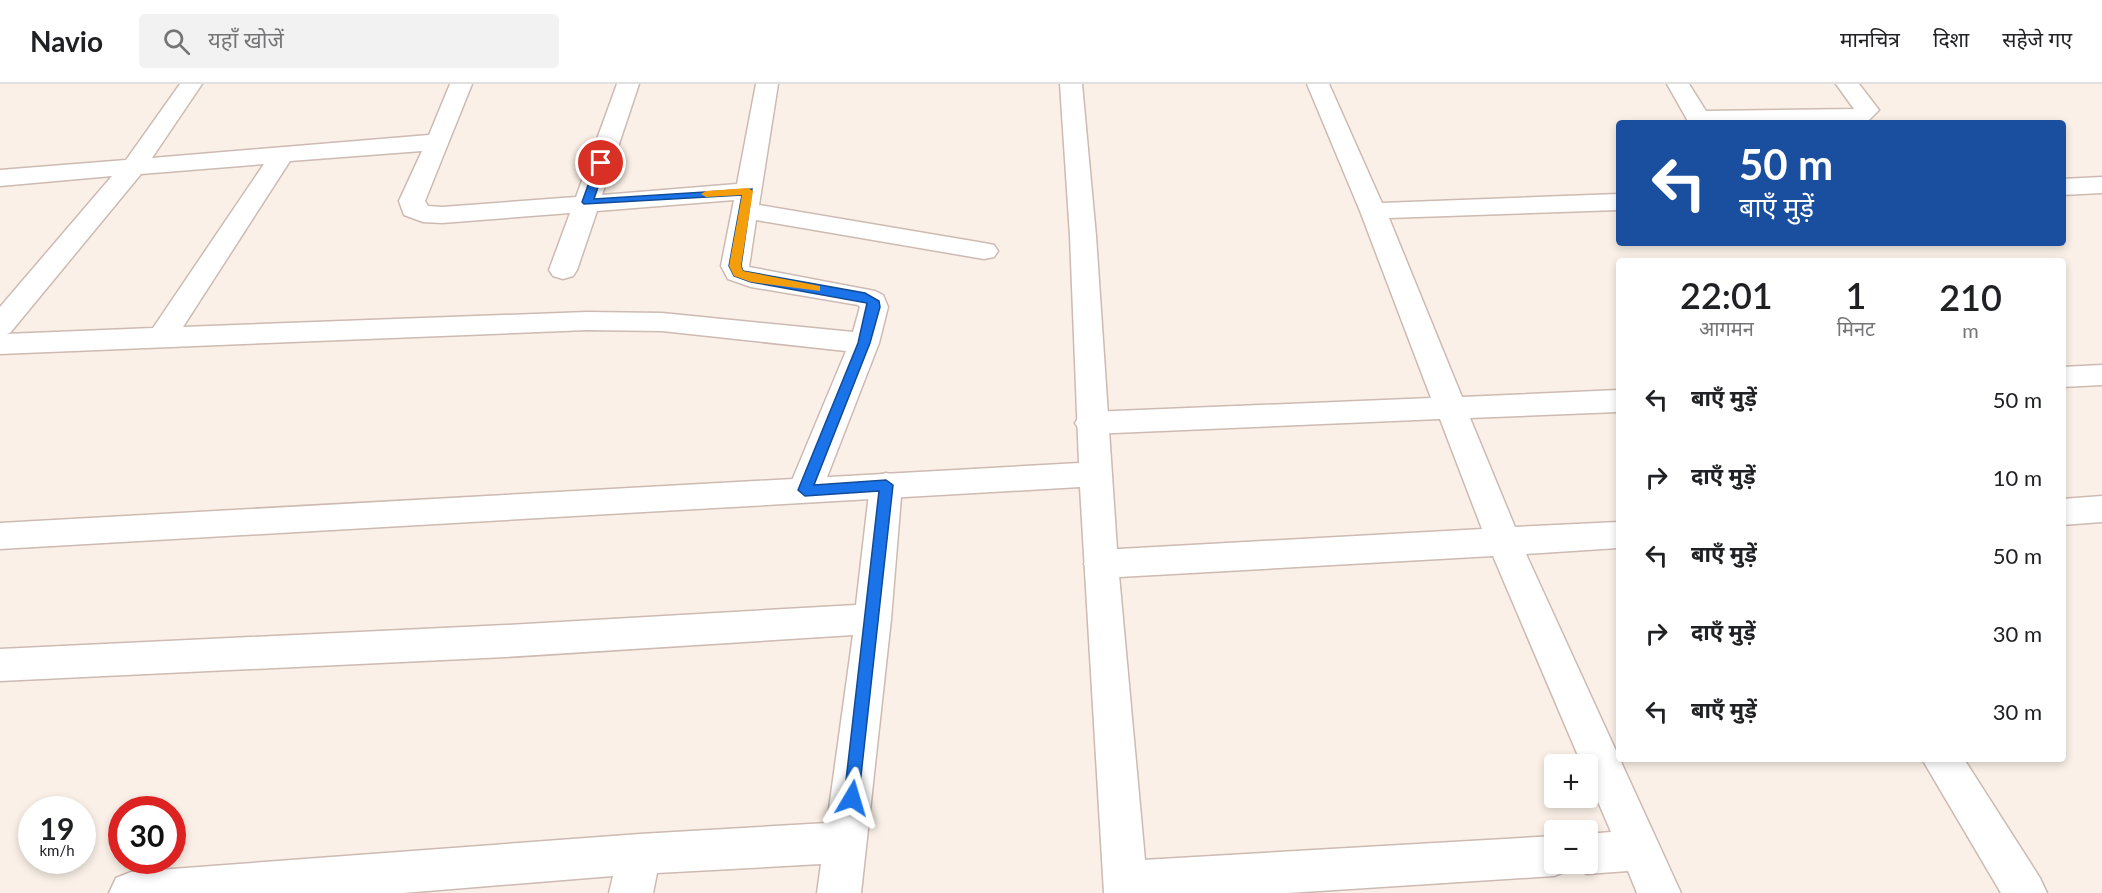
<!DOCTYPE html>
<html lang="hi">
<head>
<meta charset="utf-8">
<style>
  body { margin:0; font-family:Lato,"Noto Sans Devanagari",sans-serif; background:#f2f2f2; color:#202124; height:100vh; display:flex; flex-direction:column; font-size:22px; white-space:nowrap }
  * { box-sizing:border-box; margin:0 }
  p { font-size:20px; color:#757577 }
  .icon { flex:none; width:33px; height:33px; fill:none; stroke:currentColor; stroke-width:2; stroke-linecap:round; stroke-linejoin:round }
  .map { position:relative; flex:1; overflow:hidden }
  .panel { position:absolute; left:1616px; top:174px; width:450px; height:504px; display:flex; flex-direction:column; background:#fff; border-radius:6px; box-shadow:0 3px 9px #0003 }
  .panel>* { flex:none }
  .top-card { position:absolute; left:1616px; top:36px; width:450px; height:126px; border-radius:6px; box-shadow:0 3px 9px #0003; background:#1a4fa0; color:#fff; overflow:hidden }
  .controls { position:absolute; left:1544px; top:670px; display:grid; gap:12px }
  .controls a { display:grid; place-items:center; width:54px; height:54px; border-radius:6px; background:#fff; box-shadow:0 3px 9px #0003; font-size:30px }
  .speed { position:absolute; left:18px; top:712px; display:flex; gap:12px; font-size:30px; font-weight:700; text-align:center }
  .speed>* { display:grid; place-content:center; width:78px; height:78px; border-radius:50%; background:#fff; box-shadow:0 3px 9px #0003; line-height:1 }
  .speed small { font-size:15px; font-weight:400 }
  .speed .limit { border:9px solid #d22; background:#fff; color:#111 }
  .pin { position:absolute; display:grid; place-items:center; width:51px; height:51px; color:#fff; margin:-26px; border:3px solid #fff; border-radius:50%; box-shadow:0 2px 6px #0007 }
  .me { position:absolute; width:66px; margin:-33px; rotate:7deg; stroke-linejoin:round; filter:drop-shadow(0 0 4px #0008) }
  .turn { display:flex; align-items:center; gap:21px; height:126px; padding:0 24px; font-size:27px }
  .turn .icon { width:78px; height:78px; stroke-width:2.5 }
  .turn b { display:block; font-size:42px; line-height:51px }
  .eta { display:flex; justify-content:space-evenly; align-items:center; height:102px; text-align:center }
  .eta b { font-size:36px; font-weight:600; line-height:42px }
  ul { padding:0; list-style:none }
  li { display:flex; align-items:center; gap:18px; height:78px; padding:0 24px }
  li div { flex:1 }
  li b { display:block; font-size:22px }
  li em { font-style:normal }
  header { display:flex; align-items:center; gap:36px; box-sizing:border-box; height:84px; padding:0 30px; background:#fff; border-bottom:2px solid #e0e0e0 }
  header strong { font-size:28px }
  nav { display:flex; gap:33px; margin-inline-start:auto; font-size:21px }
  .search { width:420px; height:54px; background:#f2f2f2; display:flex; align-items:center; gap:15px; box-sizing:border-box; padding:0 21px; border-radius:6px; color:#757577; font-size:22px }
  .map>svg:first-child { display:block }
</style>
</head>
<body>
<header>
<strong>Navio</strong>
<div class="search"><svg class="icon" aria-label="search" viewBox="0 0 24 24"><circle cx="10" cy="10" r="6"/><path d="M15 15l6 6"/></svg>यहाँ खोजें</div>
<nav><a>मानचित्र</a><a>दिशा</a><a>सहेजे गए</a></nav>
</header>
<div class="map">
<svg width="2102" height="809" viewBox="0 0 2102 809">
  <rect width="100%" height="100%" fill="#faf0e7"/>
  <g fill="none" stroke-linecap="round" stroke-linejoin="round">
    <defs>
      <path id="minor" d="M180 0H202L152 74 429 51 450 0H472L425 117 428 122 442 123 576 113 617 0H639L602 111 737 100 756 0H778L759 121 984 159 994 161 998 167 994 173 984 175 756 136 749 183 875 207 883 211 888 223 879 259 822 406 817 415 805 418 793 415 788 406 846 267 662 247 587 246 0 270V223L112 92 0 102V86L126 76ZM422 67 399 117 404 131 423 138 442 139 570 129 549 186 553 192 563 195 573 192 577 186 597 127 734 116 721 182 728 195 751 203 858 221 860 223 853 248 662 229 587 228 183 243 290 77ZM264 80 153 244 6 250 10 249 141 90Z
        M1307 0H1329L1382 119 1618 110V126L1389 134 1462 313 1618 306V328L1470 334 1515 443 1618 438V464L1526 470 1681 809H1637L1628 787 1587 790 1571 782 1569 786 1554 792 1288 809H1109L1105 798 1111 783 1126 777 1554 752V780H1587V750L1611 748 1587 692V681H1582L1493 472 1101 494 1089 490 1084 480 1089 470 1101 466 1482 445 1440 335 1091 350 1080 347 1075 339 1080 331 1091 328 1431 314 1360 127Z
        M1667 0H1689L1706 27 1854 25 1836 0H1859L1879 26 1868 37 1860 39H1689Z
        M2102 93V109L2062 111V95Z
        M2102 281V301L2062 303V283Z
        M886 389 898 392 902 401 891 535 861 809H817L821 780 657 789 653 809H609L613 792 403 809H109L116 794 131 788 640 750 827 739 853 551 506 573 0 597V565L506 541 856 521 870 401 874 392Z
        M2102 412V438L2062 441V415Z
        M1922 675H1964L2040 794 2047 809H2001Z"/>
      <path id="tertiary" d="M1060 0H1082L1096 152 1118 480 1148 809H1104L1080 403 0 465V439L1079 379 1070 152Z"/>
    </defs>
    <use href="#minor" stroke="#cdbab2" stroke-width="3"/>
    <use href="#tertiary" stroke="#cdbab2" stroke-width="3"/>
    <use href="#minor" fill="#fff" fill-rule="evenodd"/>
    <use href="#tertiary" fill="#fff" fill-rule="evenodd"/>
  </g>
  <path fill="#1a73e8" stroke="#114b97" stroke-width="1.5" d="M601 76 606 79 594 115 752 105 741 182 743 187 865 209 879 217 880 223 870 259 814 401 886 396 893 401 858 719 852 722 846 719 844 714 879 407 805 412 798 406 858 259 867 219 751 198 734 192 729 182 742 111 584 120 582 118 596 79Z"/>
  <path fill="#f59e0b" d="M748 104 753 107 741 182 743 187 820 202V207L751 198 734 192 729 182 742 111 706 113 701 110 706 107Z"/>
</svg>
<div class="controls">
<a>+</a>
<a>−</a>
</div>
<div class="speed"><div>19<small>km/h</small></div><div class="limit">30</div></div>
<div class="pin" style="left:601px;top:79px;background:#d93025"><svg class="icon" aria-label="arrive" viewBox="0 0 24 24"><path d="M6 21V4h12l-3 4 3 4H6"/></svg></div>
<svg class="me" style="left:852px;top:714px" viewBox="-20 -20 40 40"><path d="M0-17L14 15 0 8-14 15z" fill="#1a73e8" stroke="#fff" stroke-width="4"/></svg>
<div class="top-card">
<div class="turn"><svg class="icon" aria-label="left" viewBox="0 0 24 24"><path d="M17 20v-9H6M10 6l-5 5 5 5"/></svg><div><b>50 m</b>बाएँ मुड़ें</div></div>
</div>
<section class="panel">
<div class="eta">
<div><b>22:01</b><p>आगमन</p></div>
<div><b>1</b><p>मिनट</p></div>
<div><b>210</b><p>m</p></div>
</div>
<ul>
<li><svg class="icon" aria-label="left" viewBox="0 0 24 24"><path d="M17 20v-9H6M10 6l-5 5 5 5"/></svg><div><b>बाएँ मुड़ें</b></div><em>50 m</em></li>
<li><svg class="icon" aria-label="right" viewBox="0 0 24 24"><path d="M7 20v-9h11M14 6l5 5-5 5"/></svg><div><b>दाएँ मुड़ें</b></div><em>10 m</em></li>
<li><svg class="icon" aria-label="left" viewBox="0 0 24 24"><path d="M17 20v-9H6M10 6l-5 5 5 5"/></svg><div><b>बाएँ मुड़ें</b></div><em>50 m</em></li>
<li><svg class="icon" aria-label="right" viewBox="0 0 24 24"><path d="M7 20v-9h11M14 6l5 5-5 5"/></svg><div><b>दाएँ मुड़ें</b></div><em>30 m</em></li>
<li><svg class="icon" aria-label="left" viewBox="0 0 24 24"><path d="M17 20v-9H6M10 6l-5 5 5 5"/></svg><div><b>बाएँ मुड़ें</b></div><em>30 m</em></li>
</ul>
</section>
</div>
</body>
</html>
